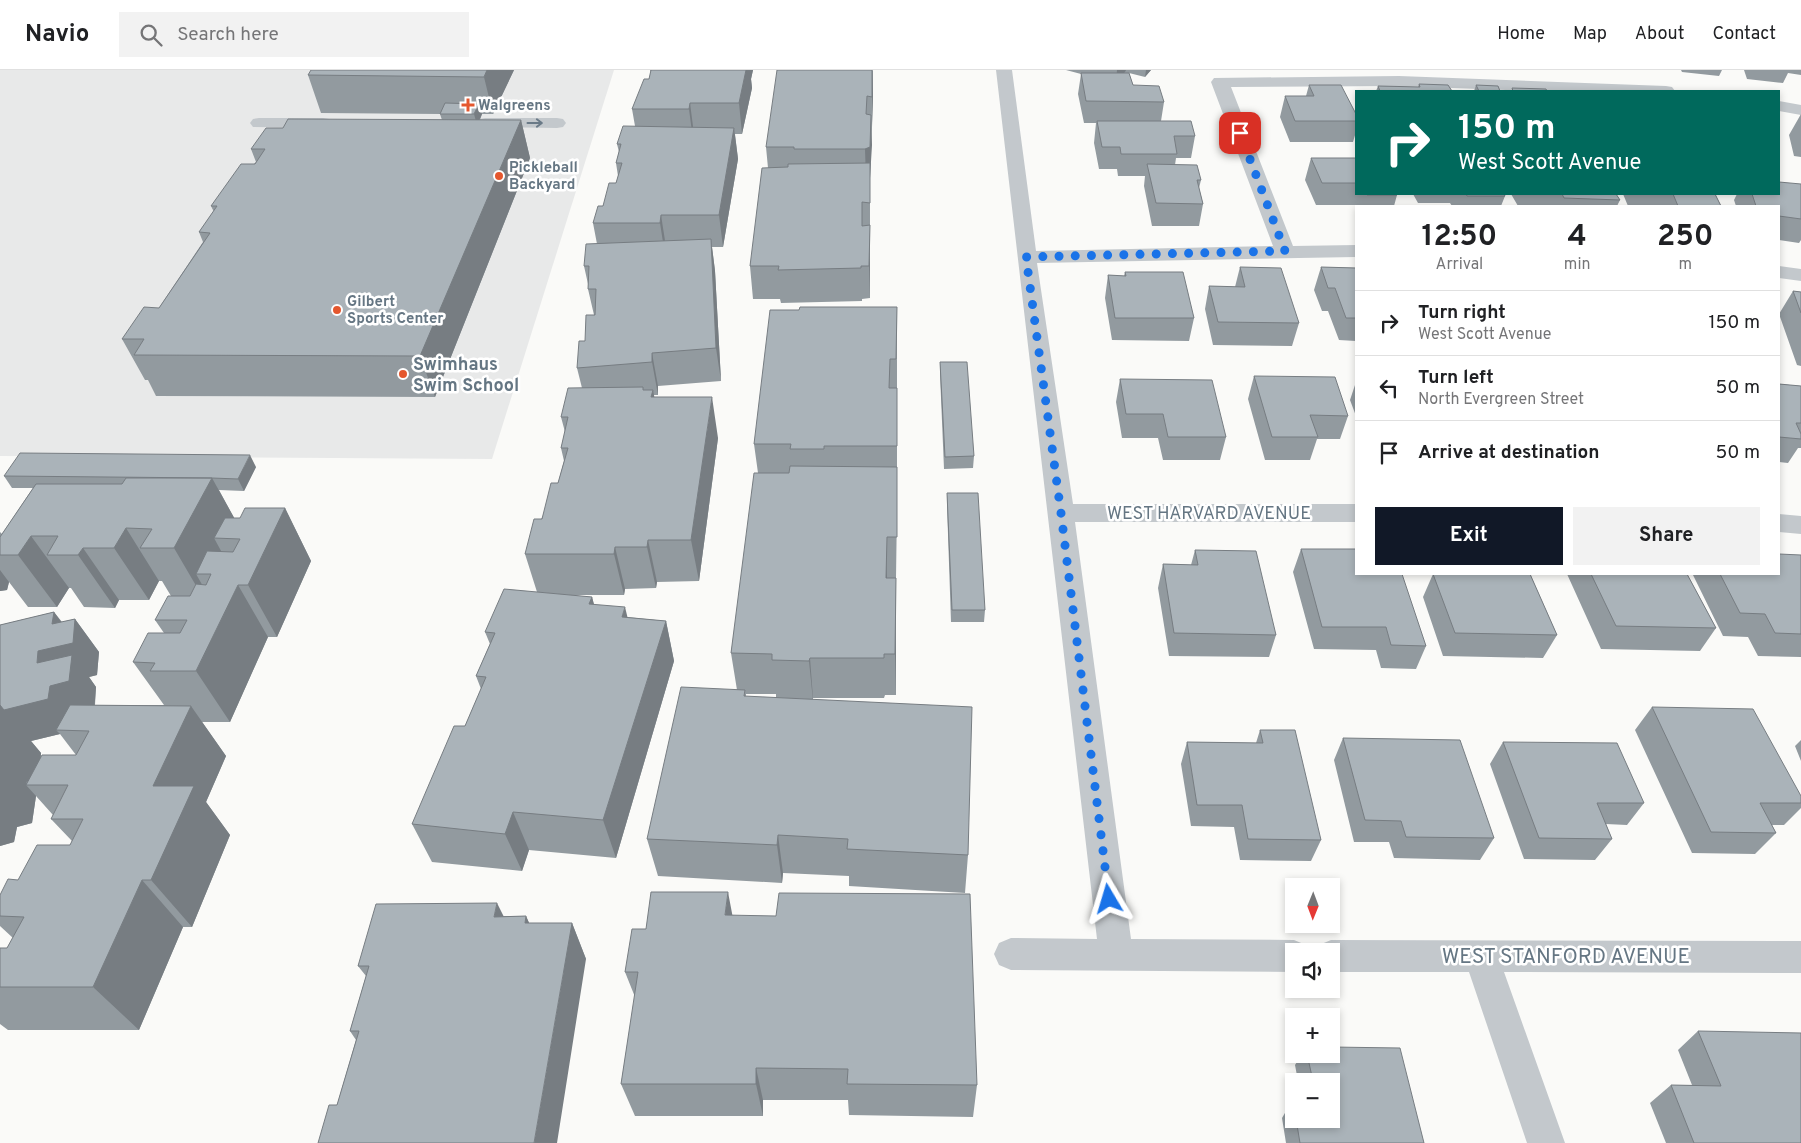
<!DOCTYPE html>
<html lang="en">
<head>
<meta charset="utf-8">
<style>
  body { margin:0; font-family:Overpass,sans-serif; background:#f2f2f2; color:#202124; height:100vh; display:flex; flex-direction:column; font-size:19px; white-space:nowrap }
  * { box-sizing:border-box; margin:0 }
  p { font-size:16px; color:#757577 }
  .icon { flex:none; width:28px; height:28px; fill:none; stroke:currentColor; stroke-width:2; stroke-linecap:round; stroke-linejoin:round }
  .map { position:relative; flex:1; overflow:hidden }
  .sheet { position:absolute; left:1355px; top:135px; width:425px; height:370px; display:flex; flex-direction:column; background:#fff; border-radius:0px; box-shadow:0 2px 8px #0003 }
  .sheet>* { flex:none }
  .hud { position:absolute; left:1355px; top:20px; width:425px; height:105px; border-radius:0px; box-shadow:0 2px 8px #0003; background:#00695c; color:#fff; overflow:hidden }
  .needle { width:32px; rotate:181deg }
  .tools { position:absolute; left:1285px; top:808px; display:grid; gap:10px }
  .tools a { display:grid; place-items:center; width:55px; height:55px; border-radius:0px; background:#fff; box-shadow:0 2px 8px #0003; font-size:25px }
  .pin { position:absolute; display:grid; place-items:center; width:42px; height:42px; color:#fff; margin:-21px; border-radius:10px; box-shadow:0 2px 8px #0006 }
  .me { position:absolute; width:55px; margin:-28px; rotate:353deg; stroke-linejoin:round; filter:drop-shadow(0 0 4px #0008) }
  .turn { display:flex; align-items:center; gap:18px; height:105px; padding:0 20px; font-size:22px }
  .turn .icon { width:65px; height:65px; stroke-width:2.5 }
  .turn b { display:block; font-size:35px; line-height:42px }
  .eta { display:flex; justify-content:space-evenly; align-items:center; height:85px; text-align:center }
  .eta b { font-size:30px; font-weight:700; line-height:35px }
  .primary-button { display:flex; gap:10px; margin-top:auto; padding:10px 20px }
  .primary-button a { flex:1; height:58px; border-radius:0px; background:#111827; color:#fff; font-size:20px; font-weight:700; line-height:58px; text-align:center }
  .primary-button a+a { background:#f2f2f2; color:#202124 }
  ul { padding:0; list-style:none }
  li { display:flex; align-items:center; gap:15px; height:65px; padding:0 20px; border-top:1px solid #e0e0e0 }
  li div { flex:1 }
  li b { display:block; font-size:19px }
  li em { font-style:normal }
  header { display:flex; align-items:center; gap:30px; box-sizing:border-box; height:70px; padding:0 25px; background:#fff; border-bottom:1px solid #e0e0e0 }
  header strong { font-size:24px }
  nav { display:flex; gap:28px; margin-inline-start:auto; font-size:18px }
  .search { width:350px; height:45px; background:#f2f2f2; display:flex; align-items:center; gap:12px; box-sizing:border-box; padding:0 18px; border-radius:0px; color:#757577; font-size:19px }
  .map>svg:first-child { display:block }
</style>
</head>
<body>
<header>
<strong>Navio</strong>
<div class="search"><svg class="icon" aria-label="search" viewBox="0 0 24 24"><circle cx="10" cy="10" r="6"/><path d="M15 15l6 6"/></svg>Search here</div>
<nav><a>Home</a><a>Map</a><a>About</a><a>Contact</a></nav>
</header>
<div class="map">
<svg width="1801" height="1073" viewBox="0 0 1801 1073">
  <rect width="100%" height="100%" fill="#fafaf8"/>
  <path fill="#e8e9e9" d="M0 0H614L492 389 0 386Z"/>
  <g fill="none" stroke-linecap="round" stroke-linejoin="round">
    <path fill="#c3c8cc" fill-rule="evenodd" d="M996 0H1012L1036 181 1273 176 1211 12 1214 8 1399 6 1666 16 1672 17 1675 21H1534L1399 16 1231 17 1293 176 1356 175V187L1037 193 1073 434H1356V452H1075L1131 869 1294 870 1306 875 1309 881H1294V902L1011 900 999 895 994 884 999 873 1011 868 1097 869Z
      M1779 31 1801 35V45L1779 41Z
      M259 48H323L329 49 332 53 329 57 323 58 253 57 250 53 253 49Z
      M485 48H557L563 49 566 53 563 57 557 58 479 57 476 53 479 49Z
      M1779 196 1801 199V211L1779 208Z
      M1779 444 1801 446V464L1779 462Z
      M1331 870 1801 871V903L1504 902 1565 1073H1527L1469 902H1331V881H1316L1319 875Z"/>
  </g>
  <path fill="#929a9f" fill-rule="evenodd" d="M514 0 493 44H482L480 50H521L530 88 435 327 156 326 148 310H145L122 269 159 238 203 172 199 162 214 142 211 136 256 92 251 79 283 58 442 50 440 44 321 43 308 5Z
    M650 0H753L751 9 752 18 742 64H735L738 89 723 177H712L715 201 721 311 658 316V325H654V327L718 368 699 511 657 512 656 518 625 519 624 525H572L592 527 594 535 627 547 666 551 674 591 616 788 529 780 522 801 432 792 412 754 465 656 481 619 476 606 490 574 485 562 537 522 525 484 558 413 564 391 561 378 565 362 561 347 582 318 577 298 594 245 588 219V214L584 196 597 174 593 153 616 113 618 106 616 93 619 82 617 74 635 56 632 39 649 9 651 2Z
    M873 0V25L870 108V228L862 229V231L781 233 780 229H753L750 196 768 98 766 77Z
    M1066 0H1151L1145 7 1129 3 1133 15 1164 32 1161 51 1195 66 1191 88H1176L1175 95 1201 110 1199 118 1203 134 1199 156H1152L1144 116 1145 106H1118L1117 99H1099L1094 73 1096 53H1084L1078 24 1081 4Z
    M1681 0H1722L1719 6 1682 2Z
    M1744 0H1801V5L1788 3 1783 13 1747 9Z
    M1419 14 1452 21H1376L1378 16 1418 17Z
    M1309 15 1356 51V62L1353 72H1290L1280 47 1285 26H1306Z
    M1476 15 1500 21H1474Z
    M1801 44V87L1794 86 1789 65Z
    M1311 88H1356V124H1396L1397 125 1394 136H1356V138L1355 135H1316L1305 110Z
    M1801 114V170L1799 173 1779 170V136H1736L1734 130 1737 124H1779Z
    M1413 124H1504L1505 126 1501 136H1452L1450 133H1418Z
    M1511 124H1616L1620 130 1617 136H1518Z
    M1623 124H1715L1721 136H1628Z
    M1240 197 1299 253 1292 276 1213 275 1205 239 1209 216 1235 217Z
    M1321 197 1356 198V271L1339 270 1328 241H1322L1314 220Z
    M1125 202 1194 248 1189 271 1112 270 1105 228 1108 205 1124 206Z
    M1793 221 1801 222V296L1797 295 1779 244Z
    M897 237V438L896 508V625H885L884 628H813V630L968 785 965 823 849 816V806L783 803 782 813 658 806 647 769 737 620 731 583 758 403 754 374 799 240ZM746 624H776V628L746 627Z
    M940 292 974 386 973 398 944 399 940 304Z
    M1254 306 1348 346 1340 369H1317L1310 390H1265L1248 329Z
    M1120 309 1226 367 1220 390H1163L1158 368H1122L1116 332Z
    M1356 312V346L1350 330Z
    M1779 314 1801 316V378H1798L1788 393 1779 392Z
    M256 397 244 421 219 420 234 448H240L285 438 311 491 277 567H268L230 652H202L226 686 206 732 230 765 192 857H183L139 960H8L0 954V878H7L13 868 0 856V825L18 810 70 775 72 771 51 749 53 745 36 726 32 753 17 757 14 772 0 776V555L54 542 62 552 75 549 99 582 97 605 89 607 96 617 95 635H164L133 592 164 563 155 550 171 526 162 511H159L149 530H119L115 538 84 537 71 518H69L57 537H28L9 512 7 520 0 521V462L2 464 33 418H12L4 406ZM60 664 76 685 41 688V683L31 671Z
    M947 423 985 540 984 552H951L947 435Z
    M1301 479 1426 576 1416 599 1381 598 1376 580 1314 579 1293 502Z
    M1195 480 1276 565 1269 587 1169 586 1158 518 1163 494 1191 495Z
    M1801 485V587L1758 586 1748 567 1723 566 1693 505V504H1779Z
    M1433 504H1530L1557 565 1543 588 1443 586 1423 527Z
    M1567 504H1687L1716 558 1700 581 1601 579Z
    M1652 637 1801 726V738L1784 755H1772L1776 763 1755 784 1692 783 1635 660Z
    M1260 660 1321 770 1311 791 1240 790 1234 757 1191 756 1181 694 1187 672 1256 673Z
    M1343 668 1494 768 1480 790 1394 788 1389 772H1354L1334 690Z
    M1801 670V691L1795 676Z
    M1503 672 1644 733 1627 755 1606 754 1612 769 1595 790 1524 789 1490 694Z
    M733 845 977 1015 973 1047 849 1045 848 1030H763V1046H635L621 1014 635 927 625 902 646 859Z
    M504 846H526L529 853H572L586 889 337 1035 356 970 350 961 366 906 358 896Z
    M1698 961 1801 1073H1666L1650 1033 1671 1015H1692L1678 980Z
    M1302 984H1331L1424 1073H1286L1282 1048 1292 1031H1294V1049H1331V1011H1298L1295 995Z"/>
  <path fill="#777d82" d="M487 0H514L493 44 484 7Z
    M746 0H753L751 9 752 18 742 64 739 33Z
    M873 0V25L872 57V27Z
    M1117 0H1126L1125 2 1116 12Z
    M1146 0H1151L1145 7Z
    M690 33 694 64 693 70 689 39Z
    M479 34 482 44 477 55 474 44Z
    M871 45 872 75 870 108V164V133L866 110 865 79Z
    M521 50 530 88 435 327 420 286Z
    M734 58 738 89 723 177 719 145Z
    M661 145 666 177 665 185 660 153Z
    M870 155V228L869 196Z
    M711 169 715 201 721 311 716 278Z
    M652 283 658 316V325L652 292Z
    M653 320 661 361 651 327Z
    M712 327 718 368 699 511 691 470Z
    M250 385 256 397 244 421 238 409Z
    M212 408 241 460 214 468 226 490 211 504H196L208 525 205 531 174 478Z
    M285 438 311 491 277 567 248 515Z
    M126 458 159 511 149 530 114 478Z
    M31 466 69 518 57 537 18 485Z
    M887 467V508H886Z
    M648 470 657 512 656 518 647 477Z
    M615 477 625 519 624 525 614 484Z
    M83 478 119 530 115 538 78 485Z
    M0 500 9 512 7 520 0 521Z
    M896 508V625L895 584Z
    M238 515 268 567 230 652 196 601Z
    M592 527 603 568 589 534Z
    M625 537 635 578 622 547Z
    M54 542 73 568 75 549 99 582 97 605 89 607 96 617 94 643 56 660 60 664 31 671 41 683 38 709 26 712 29 715H26L36 726 32 753 17 757 14 772 0 776V635L37 593 38 581 52 554Z
    M666 551 674 591 616 788 603 750Z
    M810 588 813 628V631L809 591Z
    M191 636 226 686 206 732 230 765 192 857 151 810 153 716Z
    M513 742 529 780 522 801 505 764Z
    M778 765 783 803 782 813 777 775Z
    M142 810 183 857 139 960 93 917Z
    M728 822 735 859 725 845Z
    M497 833 515 869 494 847Z
    M526 846 542 882 525 853Z
    M572 853 586 889 557 1073H534Z
    M756 998 763 1030V1046L756 1014Z"/>
  <path fill="#aab3b9" stroke="#777d82" d="M311 0H487L484 7 308 5Z
    M651 0H746L739 33H690L689 39H632L644 9H649Z
    M777 0H872V27L867 26 866 44 871 45 870 77 865 79H794V77H766Z
    M1081 3H1129L1133 15 1159 16 1164 32 1086 31Z
    M1419 14 1448 15 1452 21H1380L1378 16 1420 17Z
    M1309 15H1341L1356 44V51H1295L1285 26H1314Z
    M1476 15 1498 16 1500 21H1479Z
    M1512 18 1546 19 1547 21H1513Z
    M445 33 479 34 474 44H440Z
    M288 49 521 50 420 286 134 285 144 269H122L144 237 159 238 210 163 199 162 217 136H211L241 94H255L265 79H251L266 58H283Z
    M1097 51H1191L1195 66H1174L1177 84H1121L1120 77H1102Z
    M623 56 734 58 719 145H661L660 153H593L598 136H603L609 113H616L622 93H616L621 74H617Z
    M1311 88H1356V113H1322Z
    M870 93V133L862 132V156L870 155 869 196H861V198L778 200 779 196H750L762 98 788 97V94Z
    M1147 94 1197 95 1201 110H1197L1203 134 1156 133Z
    M1779 112 1801 114V149L1779 146V136H1756L1752 124H1779Z
    M1367 124H1396L1397 125H1367Z
    M1466 124H1504L1505 126H1467Z
    M1544 124H1616L1620 130 1564 128 1562 124Z
    M1673 124H1715L1721 136H1678Z
    M711 169 716 278 652 283V292L577 298 579 271H585L586 245H595L596 219H588L589 196H584L586 174Z
    M1240 197 1281 198 1299 253 1218 252 1209 216 1245 217Z
    M1321 197 1356 198V248H1346L1335 218H1328Z
    M1125 202H1183L1194 248H1115L1108 205 1126 206Z
    M1793 221 1801 222V243Z
    M800 237H897L896 289H890L889 318H897V376H824V379H790L791 374H754L770 240H799Z
    M940 292H967L974 386 945 387Z
    M1254 306 1335 307 1348 346 1310 345 1318 367H1272Z
    M1120 309 1212 310 1226 367H1168L1163 344H1126Z
    M1779 314 1801 316V353H1796L1801 364V369L1779 367Z
    M643 317V320H653L651 327H712L691 470H648L647 477H615L614 484H525L534 449H542L551 413H558L568 378H561L568 347H561L568 318Z
    M20 383 250 385 238 409 212 408 4 406Z
    M790 396 897 397V467H887L886 508H896L895 584H884V588H810L809 591 772 590V584L731 583 754 403H789Z
    M126 408H212L174 478H140L152 459 126 458 114 478H83L78 485H47L58 466H31L18 485H0V467L36 414H122Z
    M947 423H978L985 540H952Z
    M245 438H285L248 515H238L196 601H150L155 593 133 592 148 563H180L187 550H155L168 526H190L196 514 206 515 211 504H196L207 481 233 482 240 469 214 468 225 448H240Z
    M1301 479H1356V504H1402L1426 576 1391 575 1386 557H1322Z
    M1195 480 1256 481 1276 565 1174 563 1163 494 1198 495Z
    M1779 484 1801 485V564L1775 563 1765 544 1740 543 1720 504H1779Z
    M1433 504H1530L1557 565 1455 563Z
    M1591 504H1687L1716 558 1616 556Z
    M504 519 592 527 589 534 625 537 622 547 666 551 603 750 513 742 505 764 412 754 454 656H465L486 607 476 606 495 563 485 562Z
    M54 542 52 554 75 549 73 573 38 581 37 593 72 585 69 611 50 616 48 629 4 640 0 635V555Z
    M681 617 745 620 744 626 972 637 968 785 847 779 848 769 778 765 777 775 647 769Z
    M70 635 191 636 153 716H194L151 810H142L93 917H0V878H7L24 847 0 846V825L8 809 18 810 37 775H70L83 749H51L68 715H26L42 685H76L89 661 56 660Z
    M1652 637 1753 639 1801 726V733H1760L1776 763 1711 762Z
    M1260 660H1295L1321 770 1248 769 1242 735H1197L1187 672 1263 673Z
    M1343 668 1460 670 1494 768 1406 767 1401 751 1365 750Z
    M1503 672 1617 673 1644 733H1597L1612 769 1539 768Z
    M651 822H728L725 845 776 846 779 823 970 824 977 1015 847 1014 848 999 756 998V1014H621L638 902H625L632 859H646Z
    M497 833 494 847 526 846 525 853H572L534 1073H318L329 1035H337L359 961H350L369 896H358L376 834Z
    M1698 961 1801 963V1073H1694L1671 1015 1721 1016Z
    M1331 977 1400 978 1424 1073H1300L1296 1049H1331V1011H1313L1307 984H1331Z"/>
  <defs><path id="oneway-shaft" d="M-6 0H5M1.5-3L5.5 0L1.5 3" fill="none" stroke-width="1.6" stroke-linecap="round" stroke-linejoin="round" transform="scale(1.25)"/></defs>
  <use stroke="#6a7a87" href="#oneway-shaft" transform="translate(535 53)"/>
  <g fill="none" stroke-linecap="round" stroke-linejoin="round">
    <path stroke="#1a73e8" stroke-width="9" stroke-dasharray="0 16.2" d="M1109 829 1061 443 1026 187 1285 181 1240 63"/>
  </g>
  <g fill="#e4572e" stroke="#fff" stroke-width="2">
    <path d="M465.5 27.5h5v5h5v5h-5v5h-5v-5h-5v-5h5z"/>
    <circle cx="499" cy="106" r="5"/>
    <circle cx="337" cy="240" r="5"/>
    <circle cx="403" cy="304" r="5"/>
  </g>
  <g text-anchor="middle" stroke-width="5" stroke-linejoin="round" paint-order="stroke">
    <g font-size="15" font-weight="bold" fill="#657683" stroke="#fff" text-anchor="start">
      <text x="478" y="40">Walgreens</text>
      <text x="509" y="102">Pickleball<tspan x="509" dy="17">Backyard</tspan></text>
      <text x="347" y="236">Gilbert<tspan x="347" dy="17">Sports Center</tspan></text>
    </g>
    <g font-size="18" font-weight="bold" fill="#657683" stroke="#fff" text-anchor="start">
      <text x="413" y="300">Swimhaus<tspan x="413" dy="21">Swim School</tspan></text>
    </g>
    <g font-size="18" fill="#657683" stroke="#fff">
      <text x="1209" y="449">WEST HARVARD AVENUE</text>
    </g>
    <g font-size="21" fill="#657683" stroke="#fff">
      <text x="1566" y="893">WEST STANFORD AVENUE</text>
    </g>
  </g>
</svg>
<div class="tools">
<a><svg class="needle" viewBox="-14 -14 28 28"><path d="M0-13l5 13h-10z" fill="#e53935"/><path d="M0 13l5-13h-10z" fill="#757577"/></svg></a>
<a><svg class="icon" aria-label="sound" viewBox="0 0 24 24"><path d="M4 9h4l5-4v14l-5-4H4zM17 9q2 3 0 6"/></svg></a>
<a>+</a>
<a>−</a>
</div>
<div class="pin" style="left:1240px;top:63px;background:#d93025"><svg class="icon" aria-label="arrive" viewBox="0 0 24 24"><path d="M6 21V4h12l-3 4 3 4H6"/></svg></div>
<svg class="me" style="left:1109px;top:829px" viewBox="-20 -20 40 40"><path d="M0-17L14 15 0 8-14 15z" fill="#1a73e8" stroke="#fff" stroke-width="4"/></svg>
<div class="hud">
<div class="turn"><svg class="icon" aria-label="right" viewBox="0 0 24 24"><path d="M7 20v-9h11M14 6l5 5-5 5"/></svg><div><b>150 m</b>West Scott Avenue</div></div>
</div>
<section class="sheet">
<div class="eta">
<div><b>12:50</b><p>Arrival</p></div>
<div><b>4</b><p>min</p></div>
<div><b>250</b><p>m</p></div>
</div>
<ul>
<li><svg class="icon" aria-label="right" viewBox="0 0 24 24"><path d="M7 20v-9h11M14 6l5 5-5 5"/></svg><div><b>Turn right</b><p>West Scott Avenue</p></div><em>150 m</em></li>
<li><svg class="icon" aria-label="left" viewBox="0 0 24 24"><path d="M17 20v-9H6M10 6l-5 5 5 5"/></svg><div><b>Turn left</b><p>North Evergreen Street</p></div><em>50 m</em></li>
<li><svg class="icon" aria-label="arrive" viewBox="0 0 24 24"><path d="M6 21V4h12l-3 4 3 4H6"/></svg><div><b>Arrive at destination</b></div><em>50 m</em></li>
</ul>
<div class="primary-button"><a>Exit</a><a>Share</a></div>
</section>
</div>
</body>
</html>
